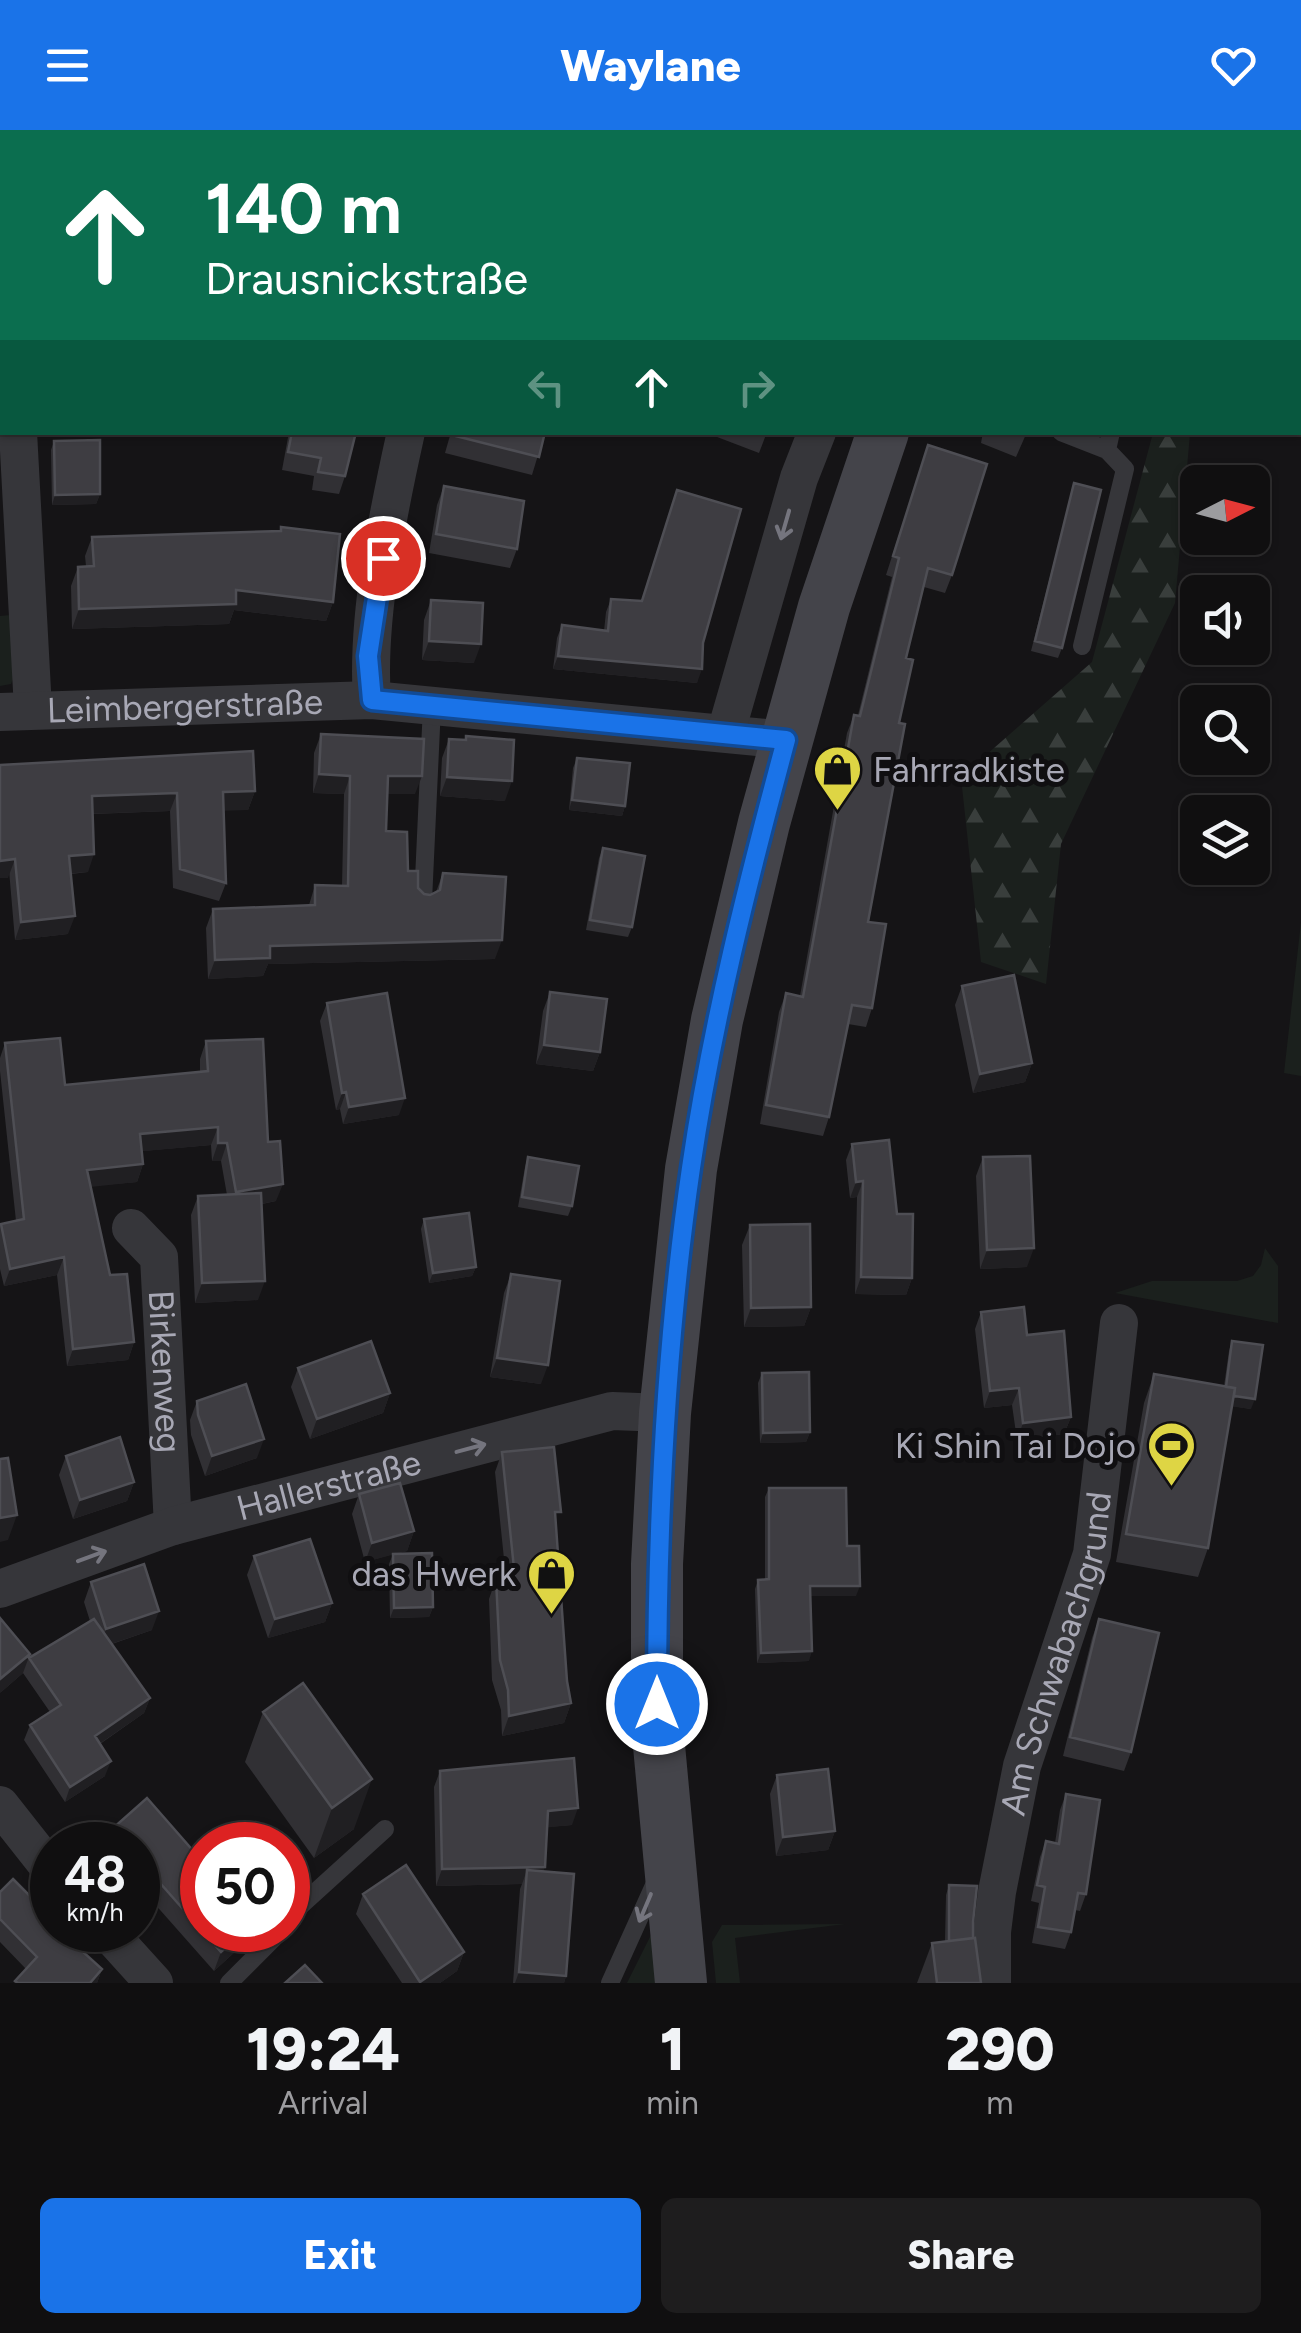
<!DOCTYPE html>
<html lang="en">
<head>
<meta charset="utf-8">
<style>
  body { margin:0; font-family:Figtree,sans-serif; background:#1e1d1e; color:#f1f3f6; height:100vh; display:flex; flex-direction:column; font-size:38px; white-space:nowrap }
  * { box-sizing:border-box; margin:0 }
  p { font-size:32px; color:#9c9c9f }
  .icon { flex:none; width:55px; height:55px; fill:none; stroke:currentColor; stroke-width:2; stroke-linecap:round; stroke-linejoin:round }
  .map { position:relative; height:1853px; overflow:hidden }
  .details { display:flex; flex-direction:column; background:#100f10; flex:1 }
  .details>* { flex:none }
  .guide { position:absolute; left:0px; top:0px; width:1302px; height:305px; box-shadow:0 2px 8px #0004,0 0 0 2px #302f30; background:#0b6e4f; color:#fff; overflow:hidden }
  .needle { width:65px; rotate:84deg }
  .buttons { position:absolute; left:1180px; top:335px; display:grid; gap:20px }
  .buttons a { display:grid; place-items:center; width:90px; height:90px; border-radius:15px; background:#100f10; box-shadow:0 2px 8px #0004,0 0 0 2px #302f30; font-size:50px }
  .speed { position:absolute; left:30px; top:1692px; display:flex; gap:20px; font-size:50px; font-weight:700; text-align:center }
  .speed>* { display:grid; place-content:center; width:130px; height:130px; border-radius:50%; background:#100f10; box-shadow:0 2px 8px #0004,0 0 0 2px #302f30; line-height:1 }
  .speed small { font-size:25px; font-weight:400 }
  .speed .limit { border:15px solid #d22; background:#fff; color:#111 }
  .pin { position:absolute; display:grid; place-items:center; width:85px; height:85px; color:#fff; margin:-42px; border:5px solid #fff; border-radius:50%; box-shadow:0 2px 10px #0007 }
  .me { position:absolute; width:110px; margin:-55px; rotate:0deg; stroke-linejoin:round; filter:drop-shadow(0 0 8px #0008) }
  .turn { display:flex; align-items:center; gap:35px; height:210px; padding:0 40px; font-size:45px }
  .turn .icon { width:130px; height:130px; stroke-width:2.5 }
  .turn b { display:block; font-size:70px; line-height:85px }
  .lanes { display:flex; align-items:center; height:95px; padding:0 40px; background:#0003; justify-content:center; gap:50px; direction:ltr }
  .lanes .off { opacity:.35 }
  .eta { display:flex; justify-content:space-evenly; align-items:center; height:170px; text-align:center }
  .eta b { font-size:60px; font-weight:800; line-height:70px }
  .primary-button { display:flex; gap:20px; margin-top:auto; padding:20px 40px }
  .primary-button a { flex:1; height:115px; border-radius:15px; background:#1a73e8; color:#fff; font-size:40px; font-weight:800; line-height:115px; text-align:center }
  .primary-button a+a { background:#1e1d1e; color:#f1f3f6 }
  header { display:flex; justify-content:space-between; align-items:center; height:130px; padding:0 40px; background:#1a73e8; color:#fff; font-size:45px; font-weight:800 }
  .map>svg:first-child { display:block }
</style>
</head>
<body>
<header><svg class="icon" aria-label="menu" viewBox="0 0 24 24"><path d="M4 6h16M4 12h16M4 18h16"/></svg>Waylane<svg class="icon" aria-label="heart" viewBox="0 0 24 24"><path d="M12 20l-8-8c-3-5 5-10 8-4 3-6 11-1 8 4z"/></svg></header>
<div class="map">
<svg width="1301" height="1853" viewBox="0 0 1301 1853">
  <defs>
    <pattern id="forest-firs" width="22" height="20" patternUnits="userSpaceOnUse" patternTransform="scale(2.5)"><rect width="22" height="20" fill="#1b201d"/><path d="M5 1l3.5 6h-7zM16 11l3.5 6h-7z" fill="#393e3c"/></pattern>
  </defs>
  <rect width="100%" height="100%" fill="#151416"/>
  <path fill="#1b201d" d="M11 485 15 543 11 554 0 556V486Z
    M1301 792V946L1284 943Z
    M1265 1118 1278 1136V1193L1115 1163 1152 1151H1237L1253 1146 1261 1135Z
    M845 1794 735 1808 740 1853H716L712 1812 722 1795Z
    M652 1803 663 1853H627Z"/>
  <path fill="url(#forest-firs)" d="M1153 303H1190L1175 473 1061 714 1046 854 981 832 961 647 1092 532Z"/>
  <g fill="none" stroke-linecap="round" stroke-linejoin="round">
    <path stroke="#36363a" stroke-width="18" d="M1178 2V0
      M1061 302 1107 320 1111 302
      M1082 516 1125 339 1107 320
      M423 771 432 576
      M288 1787 385 1699
      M229 1853 282 1800
      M610 1853 656 1751"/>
    <g stroke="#36363a" stroke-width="38">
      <path d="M0 0 2 36"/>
      <path d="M495 2 496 0"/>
      <path d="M945 2 946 0"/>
      <path d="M18 302 33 579"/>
      <path d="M372 570C366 489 388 383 406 302"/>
      <path id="s1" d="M0 582 372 570 787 610"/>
      <path d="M726 602 799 348 817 302"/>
      <path id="s2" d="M131 1098 159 1127 173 1396"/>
      <path id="s3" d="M0 1459 173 1396 612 1281 665 1283"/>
      <path d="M0 1675 52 1741"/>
      <path d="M106 1800 154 1853"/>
      <path id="s4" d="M992 1853V1802L997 1762 1022 1636 1092 1424 1119 1193"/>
    </g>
    <path stroke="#44444a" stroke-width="52" d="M1014 2 1015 0
      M681 1853 657 1594V1434L665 1283 691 1039 717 890 764 693 824 477 883 302"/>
  </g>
  <path fill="#313034" d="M566 0H599L598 2H572Z
    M872 0H911L910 2H878Z
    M289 302H356L345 346 339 364 312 360 314 346 282 340Z
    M451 302H545L532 345 445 323Z
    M704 302H767L759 323Z
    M983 302H1027L1016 327 981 313Z
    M54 311 100 364 96 374 52 375 51 320Z
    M928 315 952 445 945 463 924 457 906 528 899 593 868 792 872 878 866 897 848 894 829 987 823 1006 760 994 779 882 786 863 800 866 847 603 854 585H858L892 447 886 445Z
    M1074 353 1062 518 1058 528 1031 521Z
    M444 356 517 419 510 438 429 423 437 375Z
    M281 397 333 472 326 491 234 480 229 494 72 499 71 456 78 437 86 436 85 426 92 407 280 401Z
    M611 469 703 513 697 553 553 539 557 508 562 495 604 501 606 482Z
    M431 470 474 533 422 530 424 490Z
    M321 604 415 664H387L386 701 418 758 424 764 430 765 436 762 443 743 495 829 268 834 263 846 208 849 206 798 213 779 309 775 315 755 342 756 344 664 313 663 314 623Z
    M466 606 505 671 440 666 442 628 449 609 465 610Z
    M577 628 625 676 622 686 569 680 573 638Z
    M0 635 255 661 248 680H223L226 753 219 771 173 758 170 681 93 684 88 742 71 744 68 804 15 810Z
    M603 718 632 797 628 807 586 800 599 728Z
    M962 856 1032 933 1025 952 973 963 955 875Z
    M550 862 600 922 593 941 536 934 543 881Z
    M327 873 399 985 343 994 340 979 336 980 320 891Z
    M206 911 268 1012 276 1071 262 1074 258 1170 195 1173 191 1085 198 1066 227 1065 221 1031H212L211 1015 142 1021 143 1034 137 1052 91 1056 110 1145 134 1212 128 1230 67 1236 57 1145 4 1156 0 1139V1095L1 1094 16 1091 0 941V928L5 913 65 955 200 942V929Z
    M852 1014 912 1148 906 1165 855 1164 857 1067 850 1068 846 1030Z
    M528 1027 572 1076 568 1086 518 1077 525 1037Z
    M983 1027 1027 1137 980 1139 976 1046Z
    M424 1089 476 1137 472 1146 429 1153 421 1099Z
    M750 1095 811 1177 804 1196 744 1197 742 1115Z
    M511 1144 541 1254 490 1247 504 1163Z
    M981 1182 1027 1205 1071 1287 1064 1304 1017 1310 1012 1275 984 1278 975 1199Z
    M1232 1211 1251 1279 1232 1276 1208 1418 1198 1447 1116 1432 1144 1273 1154 1244 1224 1256 1229 1221Z
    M298 1238 390 1263 383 1283 310 1309 291 1257Z
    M762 1243 810 1302 806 1312 760 1313 758 1253Z
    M197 1271 257 1328 205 1346 191 1305 190 1290Z
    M502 1322 556 1395 567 1551 571 1573 564 1593 502 1606 501 1580 492 1550 489 1469 496 1449 506 1448 495 1342Z
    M66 1326 134 1352 127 1371 73 1389 59 1345Z
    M769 1358 847 1416 856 1466H810L809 1531 757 1533 755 1459 758 1450 765 1449V1367Z
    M359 1364 414 1401 407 1421 393 1424 433 1477 429 1487 390 1488 389 1434 393 1424 365 1432 352 1384Z
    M254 1426 332 1473 325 1492 268 1508 247 1445Z
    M91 1452 152 1500 112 1514 150 1568 144 1583 100 1614 105 1646 65 1672 24 1610 30 1595 50 1582 23 1543 0 1563 30 1524 29 1528 90 1491 84 1472Z
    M1099 1489 1131 1622 1124 1641 1063 1626 1092 1508Z
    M263 1582 354 1699 314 1728 245 1632Z
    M440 1641 572 1695 547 1697 543 1741 566 1846 564 1853H513L520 1759 522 1754 436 1756 434 1657Z
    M777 1645 835 1701 828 1720 776 1726 770 1664Z
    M1066 1664 1086 1764 1080 1781 1075 1780 1071 1802 1065 1819 1032 1813 1039 1773 1031 1771 1040 1727 1046 1711 1055 1713 1060 1680Z
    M147 1668 202 1731V1800H252L248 1810 214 1841 138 1755V1715H106L112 1699Z
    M949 1755 973 1792V1808L981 1853H917L932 1813 945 1811 946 1765Z
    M0 1762 42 1778 40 1783 102 1839 97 1853H14L26 1839 0 1812Z
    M363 1764 464 1822 457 1841 440 1853H402L356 1784Z"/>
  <path fill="#201f22" d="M100 364 96 374 52 375 55 365Z
    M236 460 333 472 326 491 234 480 229 494 72 499 79 479Z
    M429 511 481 514 474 533 422 530Z
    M558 526 702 539 697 553 553 539Z
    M319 644 350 646 344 664 313 663Z
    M388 646H422L415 664H381Z
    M447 647 512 651 505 671 440 666Z
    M255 661 248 680 216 681 223 662Z
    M177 663 170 681 85 684 92 666Z
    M572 670 625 676 622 686 569 680Z
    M94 724 88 742 62 744 69 726Z
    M15 729 8 748H0V731Z
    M75 786 68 804 15 810 21 792Z
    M502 810 495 829 268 834 263 846 208 849 215 830 270 816Z
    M544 915 600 922 593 941 536 934Z
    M1032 933 1025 952 973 963 980 944Z
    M346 962 340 979 336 980 342 963Z
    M405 968 399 985 343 994 349 977Z
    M218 997 211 1015 134 1022 140 1004Z
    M218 1013H227L221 1031H212Z
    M143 1034 137 1052 81 1058 87 1040Z
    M863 1051 857 1067 850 1068 856 1052Z
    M283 1054 276 1071 230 1080 236 1062Z
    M1034 1118 1027 1137 980 1139 987 1120Z
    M64 1127 57 1145 4 1156 10 1139Z
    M476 1137 472 1146 429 1153 433 1143Z
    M861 1147 912 1148 906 1165 855 1164Z
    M265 1151 258 1170 195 1173 202 1153Z
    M811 1177 804 1196 744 1197 751 1178Z
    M134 1212 128 1230 67 1236 73 1219Z
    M497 1228 548 1235 541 1254 490 1247Z
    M1019 1258 1012 1275 984 1278 990 1261Z
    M390 1263 383 1283 310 1309 317 1289Z
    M1225 1265 1255 1269 1251 1279 1221 1275Z
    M1071 1287 1064 1304 1017 1310 1023 1293Z
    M810 1302 806 1312 760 1313 763 1303Z
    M264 1309 257 1328 205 1346 212 1326Z
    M134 1352 127 1371 73 1389 80 1370Z
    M17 1385 8 1410 0 1412V1388Z
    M414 1401 407 1421 365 1432 372 1413Z
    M810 1456H860L856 1466H806Z
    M332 1473 325 1492 268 1508 275 1489Z
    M433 1477 429 1487 390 1488 394 1478Z
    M159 1481 152 1500 99 1518 106 1499Z
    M812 1521 809 1531 757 1533 761 1523Z
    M30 1524 23 1543 0 1563V1549Z
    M150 1568 144 1583 89 1621 95 1606Z
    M571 1573 564 1593 502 1606 509 1586Z
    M111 1631 105 1646 65 1672 70 1657Z
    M372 1649 354 1699 314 1728 332 1678Z
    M578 1678 572 1695 542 1698 548 1681Z
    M835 1701 828 1720 776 1726 783 1707Z
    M545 1737 539 1753 527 1740 522 1754 436 1756 442 1739Z
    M245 1800H252L248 1810 214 1841 221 1822Z
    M464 1822 457 1841 440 1853H420Z
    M102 1839 97 1853H90Z
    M519 1842 566 1846 564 1853H515Z"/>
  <path fill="#3e3d42" stroke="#4e4e54" stroke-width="2.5" d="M348 0H440V2H347Z
    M780 0H845L844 2H779Z
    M1090 0H1173L1172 2H1089Z
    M292 302H356L345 346 318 342 321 328 288 322Z
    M453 302H545L539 327 452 305Z
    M100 310V364L55 365 54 311Z
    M928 315 987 334 952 445 928 438 906 528 913 530 899 593 905 594 868 792 886 794 872 878 852 875 829 987 766 975 786 863 803 867 854 585 860 586 899 428 893 426Z
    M1074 353 1101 360 1062 518 1035 511Z
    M444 356 524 371 517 419 436 404Z
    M677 360 741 379 703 513 702 539 558 526 562 495 608 501 611 469 642 471Z
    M281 397 340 404 333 472 236 460V474L79 479 78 437 94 436 92 407 281 401Z
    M431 470 483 473 481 514 429 511Z
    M321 604 424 609 422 646H388L386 701 407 702 408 741H418V758L424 764 430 765 440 760 443 743 506 747 502 810 270 816V828L215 830 213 779 315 775V755L348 756 350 646 319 644Z
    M466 606 514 610 512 651 447 647 449 609 466 610Z
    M253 621 255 661 223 662 226 753 180 739 177 663 92 666 94 724 69 726 75 786 21 792 15 729 0 731V635Z
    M577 628 630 633 625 676 572 670Z
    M603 718 645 726 632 797 590 790Z
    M1014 845 1032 933 980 944 962 856Z
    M550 862 607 869 600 922 544 915Z
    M387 863 405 968 349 977 346 962 342 963 327 873Z
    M60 908 65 955 208 941 206 911 263 909 268 1012 280 1011 283 1054 236 1062 227 1013H218V997L140 1004 143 1034 87 1040 110 1145 127 1144 134 1212 73 1219 64 1127 10 1139 1 1094 24 1089 5 913Z
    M889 1010 897 1084H913L912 1148 861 1147 863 1051 856 1052 852 1014Z
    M1030 1026 1034 1118 987 1120 983 1027Z
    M528 1027 579 1036 572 1076 522 1067Z
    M261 1063 265 1151 202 1153 198 1066Z
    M469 1083 476 1137 433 1143 424 1089Z
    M810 1094 811 1177 751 1178 750 1095Z
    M511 1144 560 1151 548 1235 497 1228Z
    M1024 1177 1027 1205 1064 1201 1071 1287 1023 1293 1019 1258 990 1261 981 1182Z
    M371 1211 390 1263 317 1289 298 1238Z
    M1232 1211 1263 1215 1255 1269 1234 1266 1235 1258 1226 1257Z
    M809 1242 810 1302 763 1303 762 1243Z
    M1154 1244 1235 1258 1208 1418 1126 1404Z
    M246 1254 264 1309 212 1326 198 1285 197 1271Z
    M120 1307 134 1352 80 1370 66 1326Z
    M554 1317 561 1382H555L567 1551 571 1573 509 1586 508 1560 500 1530 496 1449 515 1448 502 1322Z
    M8 1328 17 1385 0 1388V1329Z
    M400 1353 414 1401 372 1413 359 1364Z
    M769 1358H846L847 1416H859L860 1456H810L812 1521 761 1523 758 1450 769 1449Z
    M310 1409 332 1473 275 1489 254 1426Z
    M432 1423 433 1477 394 1478 393 1424Z
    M144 1434 159 1481 106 1499 91 1452Z
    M0 1488 30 1524 0 1549Z
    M94 1489 150 1568 95 1606 111 1631 70 1657 30 1595 61 1575 29 1528Z
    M1099 1489 1159 1503 1131 1622 1070 1607Z
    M303 1553 372 1649 332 1678 263 1582Z
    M574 1628 578 1678 548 1681 545 1737 442 1739 440 1641Z
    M828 1639 835 1701 783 1707 777 1645Z
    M1066 1664 1100 1670 1086 1764 1078 1763 1071 1802 1038 1797 1045 1757 1037 1755 1046 1711 1059 1714Z
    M147 1668 202 1731V1800H245L221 1822 138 1728V1715H126L112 1699Z
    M406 1735 464 1822 420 1852 363 1764Z
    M527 1740 574 1744 566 1846 519 1842Z
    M13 1749 42 1778 39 1782 52 1794V1800H59L102 1839 90 1853H18L15 1851 37 1827 0 1789V1762Z
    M949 1755 977 1756 973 1792V1808L949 1811Z
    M975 1808 981 1853H937L932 1813Z
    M305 1835 322 1853H285Z"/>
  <defs><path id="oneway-shaft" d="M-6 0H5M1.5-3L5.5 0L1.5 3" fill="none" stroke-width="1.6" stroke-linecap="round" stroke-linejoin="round" transform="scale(2.5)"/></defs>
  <g stroke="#75757e">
    <use href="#oneway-shaft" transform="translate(785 395) rotate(106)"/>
    <use href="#oneway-shaft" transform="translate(471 1318) rotate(-15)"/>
    <use href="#oneway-shaft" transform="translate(92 1426) rotate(-20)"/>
    <use href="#oneway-shaft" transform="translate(645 1778) rotate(113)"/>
  </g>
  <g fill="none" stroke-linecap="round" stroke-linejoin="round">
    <defs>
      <path id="route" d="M383 428 368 526 372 570 786 610C748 751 712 893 691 1038 665 1216 657 1395 657 1574"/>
    </defs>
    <use href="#route" stroke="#114b97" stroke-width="25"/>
    <use href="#route" stroke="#1a73e8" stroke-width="18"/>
  </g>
  <defs>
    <symbol id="shop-pin" viewBox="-11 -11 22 30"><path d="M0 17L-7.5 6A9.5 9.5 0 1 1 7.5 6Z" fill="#ded544" stroke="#100f11"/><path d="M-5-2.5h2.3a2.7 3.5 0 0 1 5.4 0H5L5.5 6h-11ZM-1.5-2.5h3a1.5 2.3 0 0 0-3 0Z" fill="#111"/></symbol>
    <symbol id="stadium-pin" viewBox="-11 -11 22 30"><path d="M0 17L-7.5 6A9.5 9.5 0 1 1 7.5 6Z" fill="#ded544" stroke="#100f11"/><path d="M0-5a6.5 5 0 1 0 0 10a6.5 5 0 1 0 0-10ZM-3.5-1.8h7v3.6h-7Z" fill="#111"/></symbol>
  </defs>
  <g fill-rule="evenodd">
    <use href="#shop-pin" x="810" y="612" width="55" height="75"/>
    <use href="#stadium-pin" x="1144" y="1288" width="55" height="75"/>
    <use href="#shop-pin" x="524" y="1416" width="55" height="75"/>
  </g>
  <g text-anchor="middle" stroke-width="10" stroke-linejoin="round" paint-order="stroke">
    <g font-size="35" fill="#a8a8b5" stroke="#100f11">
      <text dy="12" stroke="none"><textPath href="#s1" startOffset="185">Leimbergerstraße</textPath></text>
      <text dy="12" stroke="none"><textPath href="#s2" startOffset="155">Birkenweg</textPath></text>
      <text dy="12" stroke="none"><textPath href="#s3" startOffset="345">Hallerstraße</textPath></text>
      <text dy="12" stroke="none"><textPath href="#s4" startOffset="338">Am Schwabachgrund</textPath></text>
    </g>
    <g font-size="35" fill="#a8a8b5" stroke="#100f11" text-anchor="end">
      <text x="873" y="652" text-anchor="start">Fahrradkiste</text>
      <text x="1136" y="1328">Ki Shin Tai Dojo</text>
      <text x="516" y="1456">das Hwerk</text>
    </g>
  </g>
</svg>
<div class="buttons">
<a><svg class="needle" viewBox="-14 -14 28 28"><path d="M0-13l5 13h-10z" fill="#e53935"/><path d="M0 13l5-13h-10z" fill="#9c9c9f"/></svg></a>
<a><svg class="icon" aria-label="sound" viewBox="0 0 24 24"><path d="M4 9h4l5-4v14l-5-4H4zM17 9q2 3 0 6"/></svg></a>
<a><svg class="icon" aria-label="search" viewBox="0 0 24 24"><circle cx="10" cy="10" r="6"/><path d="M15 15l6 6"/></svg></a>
<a><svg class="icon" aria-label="layers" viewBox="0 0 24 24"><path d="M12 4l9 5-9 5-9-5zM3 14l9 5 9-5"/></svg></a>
</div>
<div class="speed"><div>48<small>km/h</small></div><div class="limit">50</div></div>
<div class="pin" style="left:383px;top:428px;background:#d93025"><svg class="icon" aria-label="arrive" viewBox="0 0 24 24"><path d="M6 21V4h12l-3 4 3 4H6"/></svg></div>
<svg class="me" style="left:657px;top:1574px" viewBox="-20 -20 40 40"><circle r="17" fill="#1a73e8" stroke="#fff" stroke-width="3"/><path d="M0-11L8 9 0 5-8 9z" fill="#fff"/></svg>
<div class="guide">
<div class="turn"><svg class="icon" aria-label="ahead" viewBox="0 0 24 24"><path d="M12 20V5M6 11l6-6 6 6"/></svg><div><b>140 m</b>Drausnickstraße</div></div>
<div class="lanes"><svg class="icon off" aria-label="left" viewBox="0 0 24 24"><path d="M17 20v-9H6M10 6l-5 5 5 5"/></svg><svg class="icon" aria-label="ahead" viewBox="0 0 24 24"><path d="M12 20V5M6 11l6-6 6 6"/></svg><svg class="icon off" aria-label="right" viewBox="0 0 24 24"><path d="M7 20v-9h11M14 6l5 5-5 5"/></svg></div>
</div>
</div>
<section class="details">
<div class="eta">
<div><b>19:24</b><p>Arrival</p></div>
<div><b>1</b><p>min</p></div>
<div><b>290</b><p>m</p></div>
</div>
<div class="primary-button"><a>Exit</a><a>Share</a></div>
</section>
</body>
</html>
